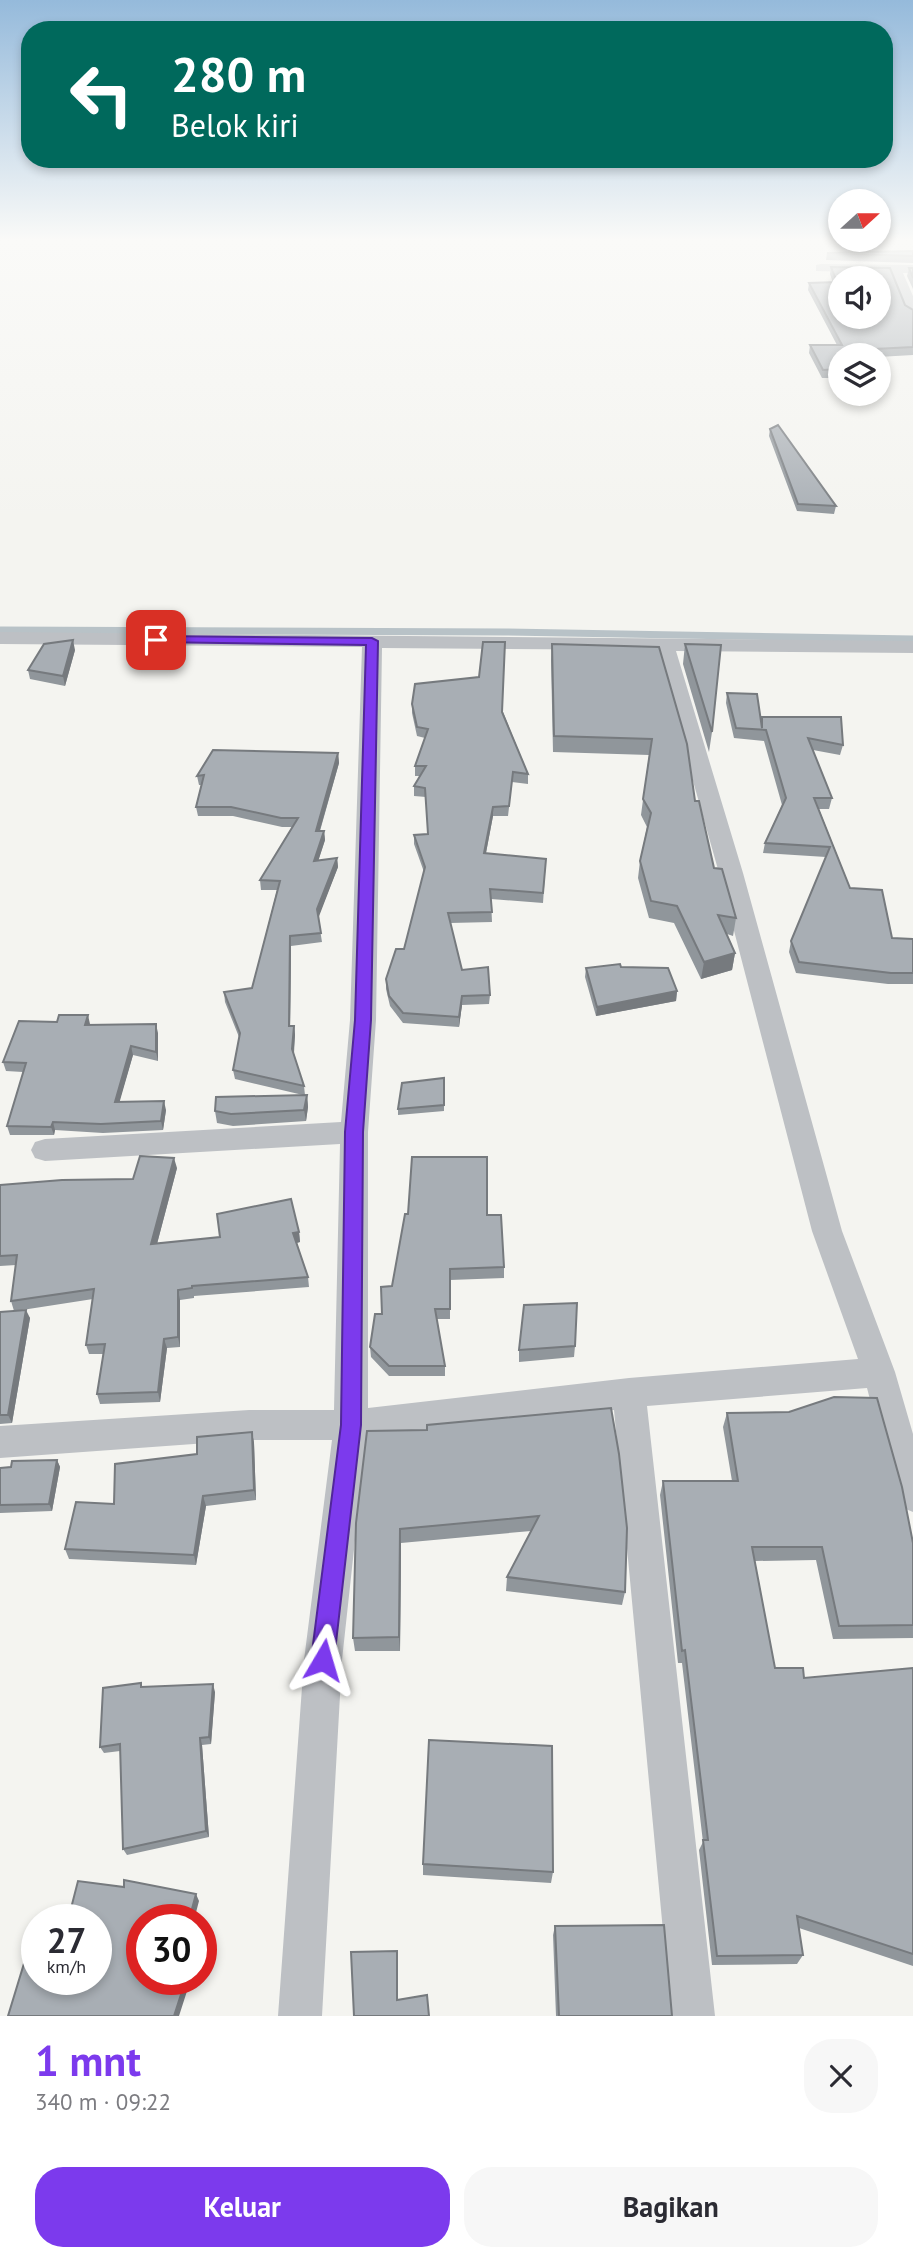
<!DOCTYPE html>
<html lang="id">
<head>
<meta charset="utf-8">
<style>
  body { margin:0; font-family:"PT Sans",sans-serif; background:#f7f7f7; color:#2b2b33; height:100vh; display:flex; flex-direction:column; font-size:26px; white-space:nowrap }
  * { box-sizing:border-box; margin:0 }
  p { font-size:23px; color:#7c7c81 }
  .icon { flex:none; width:38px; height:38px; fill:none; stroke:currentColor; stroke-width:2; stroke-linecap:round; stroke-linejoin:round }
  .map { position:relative; height:2016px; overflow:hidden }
  .side { display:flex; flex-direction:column; background:#fff; flex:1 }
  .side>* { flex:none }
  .top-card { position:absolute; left:21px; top:21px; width:872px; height:147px; border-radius:28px; box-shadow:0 4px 10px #0003; background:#00695c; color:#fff; overflow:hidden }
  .needle { width:46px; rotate:69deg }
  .tools { position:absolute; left:828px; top:189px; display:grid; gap:14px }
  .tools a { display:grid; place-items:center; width:63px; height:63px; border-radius:50%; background:#fff; box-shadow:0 4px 10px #0003; font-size:35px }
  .speed { position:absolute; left:21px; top:1904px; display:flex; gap:14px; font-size:35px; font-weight:700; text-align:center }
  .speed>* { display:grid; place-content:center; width:91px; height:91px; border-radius:50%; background:#fff; box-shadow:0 4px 10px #0003; line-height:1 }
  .speed small { font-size:18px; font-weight:400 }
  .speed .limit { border:10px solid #d22; background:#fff; color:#111 }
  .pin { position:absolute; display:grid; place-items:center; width:60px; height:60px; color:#fff; margin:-30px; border-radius:14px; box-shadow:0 4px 10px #0006 }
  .me { position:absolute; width:77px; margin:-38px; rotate:7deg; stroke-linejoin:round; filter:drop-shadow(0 0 5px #0008) }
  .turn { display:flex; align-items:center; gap:24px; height:147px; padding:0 35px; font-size:32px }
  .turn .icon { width:91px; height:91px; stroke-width:2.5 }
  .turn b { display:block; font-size:49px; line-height:60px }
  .round { display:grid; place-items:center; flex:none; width:74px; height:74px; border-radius:28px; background:#f7f7f7 }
  .overview { display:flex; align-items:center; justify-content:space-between; height:119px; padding:0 35px }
  h1 { font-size:42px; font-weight:600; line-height:52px; color:#7c3aed }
  .primary-button { display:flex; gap:14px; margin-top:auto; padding:14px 35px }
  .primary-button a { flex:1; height:80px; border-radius:28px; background:#7c3aed; color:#fff; font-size:28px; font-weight:600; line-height:80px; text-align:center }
  .primary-button a+a { background:#f7f7f7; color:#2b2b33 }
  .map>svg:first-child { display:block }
</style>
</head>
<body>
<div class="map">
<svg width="913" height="2016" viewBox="0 0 913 2016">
  <rect width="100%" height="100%" fill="#f4f4f0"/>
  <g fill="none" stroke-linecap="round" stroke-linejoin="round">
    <path stroke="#b8c2c7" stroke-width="7" d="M0 630 507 632 913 639"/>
    <path fill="#bdc0c4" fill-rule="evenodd" d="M821 264 913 265V273H903L913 296V316L906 312 890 273 816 271V265Z
      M0 632 913 641V653L676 651 743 873 842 1231 895 1372 913 1434V1512L901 1507 895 1495 867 1388 647 1406 715 2016H671L614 1410 366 1439 342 1660 322 2016H278L304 1660 332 1440H249L0 1458V1426L249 1410H334L340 1144 45 1161 35 1158 31 1150 35 1142 45 1139 341 1122 350 1020 362 647 0 644ZM382 648 656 650 719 873 812 1231 858 1359 629 1378 368 1408V1132L376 1020Z"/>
  </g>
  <path fill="#90969b" d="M913 251V263L826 260 827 253Z
    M831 267 913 310V355L878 357V355H840V378H822L809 353 810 345H837L808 290 809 283H833L830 274Z
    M909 268H913V289L907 276Z
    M770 429 836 506 834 514 797 511 769 436Z
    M552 644 659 647 695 801 714 868 736 918 733 936 727 934 735 953 732 970 701 979 674 923 649 918 638 878 640 861 647 827 641 815 649 755 553 752 551 660Z
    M685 644 712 732 709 752 683 664Z
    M75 650 65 686 30 679 28 670Z
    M727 693 761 722 843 745 840 755 813 750 832 798 829 809H819L850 888 892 938 913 939V984H888L796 973 789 952 791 941 826 857 763 853 765 843 782 805 764 741 734 738 726 703Z
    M412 704 503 712 528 774V784L512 782 508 816H493L486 853 546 859 543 903 491 899 492 922 450 923 462 970 490 995 489 1004 462 1005 459 1027 403 1023 390 1006 386 989V979L404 949 424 872 414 844V835L428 834 426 797 414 796V786L420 776H415V766L425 738 417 736 412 713Z
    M338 753 339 763 320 831H324L325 840 318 861 337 858 338 867 318 917 322 942 291 946 290 1026H294L295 1035 294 1054 304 1086 305 1095H307L308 1107 306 1121 233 1126 217 1123 215 1111 303 1095 235 1079 233 1070 239 1037 225 1002 224 992 252 988 277 890H261L260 880 292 827H282L233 816H198L196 807 202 785H199L197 776Z
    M621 967 677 991 676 1001 596 1016 585 977 586 968Z
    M90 1024V1025L158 1033V1061L133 1055 119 1102 166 1110 163 1130 103 1133 55 1130 54 1135H10L7 1126 23 1072 6 1071 3 1062Z
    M444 1078V1111L398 1115V1109Z
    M177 1168 157 1244 299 1232 300 1242 297 1243 308 1277 309 1287 194 1296V1298L180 1300V1347L167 1348 160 1402 100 1404 97 1394 103 1354H89L86 1345 93 1299 22 1310 30 1318 12 1423 0 1424V1312L14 1311 11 1301 16 1265 0 1266V1185L133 1179Z
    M487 1215 504 1267V1278L450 1280V1319H437L445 1366V1376H389L371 1357 370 1347 392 1286Z
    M575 1346 574 1357 519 1362V1350Z
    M611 1408 625 1592 622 1605 506 1591 507 1577 531 1531 401 1543 400 1651H355L353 1638 427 1430Z
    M727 1413 913 1543V1638L833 1639 816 1560 755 1561 775 1668 804 1678 913 1668V1966L799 1928 803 1955 797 1964 712 1965 699 1850 703 1842 682 1663H678L660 1495 663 1481H732L723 1427Z
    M252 1432 254 1443 256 1500 206 1506 196 1565 69 1559 65 1549 114 1504 197 1454Z
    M57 1460 60 1467 52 1511 0 1513V1468Z
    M142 1686 215 1692 211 1744 202 1745 209 1837 127 1855 123 1849 120 1751 104 1753 100 1747Z
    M423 1864 553 1872 551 1883 423 1875Z
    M555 1926 672 2016H556L553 1935Z"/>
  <path fill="#767a7e" d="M73 640 75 650 65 686 63 676Z
    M338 753 339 763 317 840 316 831Z
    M493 807V816L484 863V853Z
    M324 831 325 840 315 871 314 861Z
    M337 858 338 867 318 919 317 909Z
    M290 936 291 946 290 1035 289 1026Z
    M735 953 732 970 701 979 704 962Z
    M677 991 676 1001 596 1016 597 1007Z
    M462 996V1005L459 1027V1017Z
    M88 1015 90 1024 88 1034 85 1025Z
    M156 1024 158 1033V1061L156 1052Z
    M294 1026 295 1035 293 1059 292 1049Z
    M131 1046 133 1055 117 1111 115 1102Z
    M307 1095 308 1107 306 1121 304 1110Z
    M164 1101 166 1110 163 1130 161 1121Z
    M53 1122 55 1130 54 1135 51 1127Z
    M174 1158 177 1168 154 1255 151 1244Z
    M299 1232 300 1242 295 1243 293 1233Z
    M178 1290 180 1300V1347L178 1337Z
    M26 1310 30 1318 12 1423 8 1415Z
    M164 1339 167 1348 160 1402 158 1392Z
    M252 1432 254 1443 256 1500 254 1490Z
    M57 1460 60 1467 52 1511 49 1504Z
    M203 1496 206 1506 196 1565 194 1555Z
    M400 1529 401 1543 400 1651 399 1637Z
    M213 1684 215 1692 211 1744 209 1737Z
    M200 1738 202 1745 209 1837 206 1831Z
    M196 1894 199 1901 194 1920H189Z
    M185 1982 188 1988 179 2016H174Z"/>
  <path fill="#a8aeb4" stroke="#767a7e" stroke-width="2" fill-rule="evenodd" d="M913 251V256L827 253Z
    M831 267 890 268 905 305 913 310V347L856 350 859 355H840V369L823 370 810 345H842L809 283 837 282ZM840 278H878V317H840Z
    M909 268H913V278Z
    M778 425 836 506 798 504 770 429Z
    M73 640 63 676 28 670 44 644Z
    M483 642H505L502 712 528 774 513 772 509 806 493 807 484 853 546 859 543 893 490 889 492 912 448 913 462 970 488 967 490 995 462 996 459 1017 403 1013 389 996 386 979 396 949H404L425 867 414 835 428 834 425 788 414 786 426 766H415L428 729 417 727 412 704 415 684 479 677Z
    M552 644 659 647 687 744 695 801H699L714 868 722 869 736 918 718 915 735 953 704 962 677 906 651 901 640 861 651 813 643 799 652 739 554 736Z
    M685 644 721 645 712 732Z
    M727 693 757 694 762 728V717H841L843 745 808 738 832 798H814L850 888 882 890 892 938 913 939V973H891L799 962 791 941 830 847 765 843 786 798 766 730 736 728Z
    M213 750 338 753 316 831H324L314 861 337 858 317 909 321 933 290 936 289 1026H294L292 1049 304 1086 233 1070 240 1033 224 992 252 988 280 881 260 880 298 818H281L231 807H196L204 775 197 776Z
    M620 964 621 967 668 968 677 991 597 1007 586 968Z
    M59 1015H88L85 1025 156 1024V1052L131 1046 115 1102 164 1101 161 1121 101 1124 53 1122 51 1127 7 1126 26 1063 3 1062 19 1021 57 1022Z
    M444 1078V1105L398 1109 402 1083Z
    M307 1095 304 1110 231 1114 215 1111 216 1097Z
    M140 1156 174 1158 151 1244 220 1237 217 1214 291 1199 299 1232 293 1233 308 1277 192 1286V1288L178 1290V1337L164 1339 158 1392 97 1394 105 1344 86 1345 94 1289 11 1301 17 1255 0 1256V1185L62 1180 133 1179Z
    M412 1157H487V1215H501L504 1267 450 1269V1309H435L445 1366H389L370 1347 375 1314H382L381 1287 392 1286 405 1214H408Z
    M577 1303 575 1346 519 1350 524 1305Z
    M26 1310 8 1415H0V1312Z
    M834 1397 877 1398 902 1487 913 1543V1625L839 1626 822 1547H752L775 1668H803L804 1678 913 1668V1954L797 1916 803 1955 717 1956 703 1840H708L685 1650 682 1651 663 1481H738L727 1413 789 1412Z
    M611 1408 619 1454 627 1528 625 1592 507 1577 539 1516 400 1529 399 1637 353 1638 356 1523 367 1431 427 1430V1425Z
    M252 1432 254 1490 203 1496 194 1555 65 1549 76 1502 114 1504 115 1464 197 1454V1437Z
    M57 1460 49 1504 0 1505V1468L11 1467 12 1461Z
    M141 1683V1687L213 1684 209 1737 200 1738 206 1831 123 1849 120 1744 100 1747 103 1688Z
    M429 1740 552 1746 553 1872 423 1864Z
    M124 1880 196 1894 189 1920H142V1979H178L185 1982 174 2016H8L26 1957 37 1959V1979H96V1920H68L78 1881 124 1887Z
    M664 1925 672 2016H559L555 1926Z
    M397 1951V2000L427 1995 429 2016H354L351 1952Z"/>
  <linearGradient id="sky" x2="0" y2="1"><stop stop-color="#95badb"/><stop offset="0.46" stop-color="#fafaf8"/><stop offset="1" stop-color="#fafaf8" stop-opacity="0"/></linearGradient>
  <rect width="913" height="522" fill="url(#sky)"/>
  <path fill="#7c3aed" stroke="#51269a" stroke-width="2" d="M156 636 372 638 378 641 371 1020 363 1132 361 1425 334 1660 331 1669 323 1672 315 1669 311 1660 341 1425 345 1132 355 1020 366 645 152 642 150 640Z"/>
</svg>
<div class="tools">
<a><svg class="needle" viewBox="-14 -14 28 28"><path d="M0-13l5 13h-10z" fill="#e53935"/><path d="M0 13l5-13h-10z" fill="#7c7c81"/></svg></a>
<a><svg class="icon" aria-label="sound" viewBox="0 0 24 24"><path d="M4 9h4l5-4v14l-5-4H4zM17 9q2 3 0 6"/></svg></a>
<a><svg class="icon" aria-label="layers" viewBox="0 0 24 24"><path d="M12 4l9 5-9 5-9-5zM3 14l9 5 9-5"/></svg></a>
</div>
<div class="speed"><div>27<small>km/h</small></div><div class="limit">30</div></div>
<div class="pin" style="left:156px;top:640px;background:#d93025"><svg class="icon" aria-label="arrive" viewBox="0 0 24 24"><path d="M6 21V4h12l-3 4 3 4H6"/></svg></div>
<svg class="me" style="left:323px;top:1660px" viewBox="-20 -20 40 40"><path d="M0-17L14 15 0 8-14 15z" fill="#7c3aed" stroke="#fff" stroke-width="4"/></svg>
<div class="top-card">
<div class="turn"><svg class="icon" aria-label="left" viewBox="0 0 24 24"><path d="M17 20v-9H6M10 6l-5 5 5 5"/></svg><div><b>280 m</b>Belok kiri</div></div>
</div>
</div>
<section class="side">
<div class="overview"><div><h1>1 mnt</h1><p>340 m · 09:22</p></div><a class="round"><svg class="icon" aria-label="close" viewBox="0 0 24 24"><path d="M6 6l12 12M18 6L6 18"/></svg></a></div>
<div class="primary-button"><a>Keluar</a><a>Bagikan</a></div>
</section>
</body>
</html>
